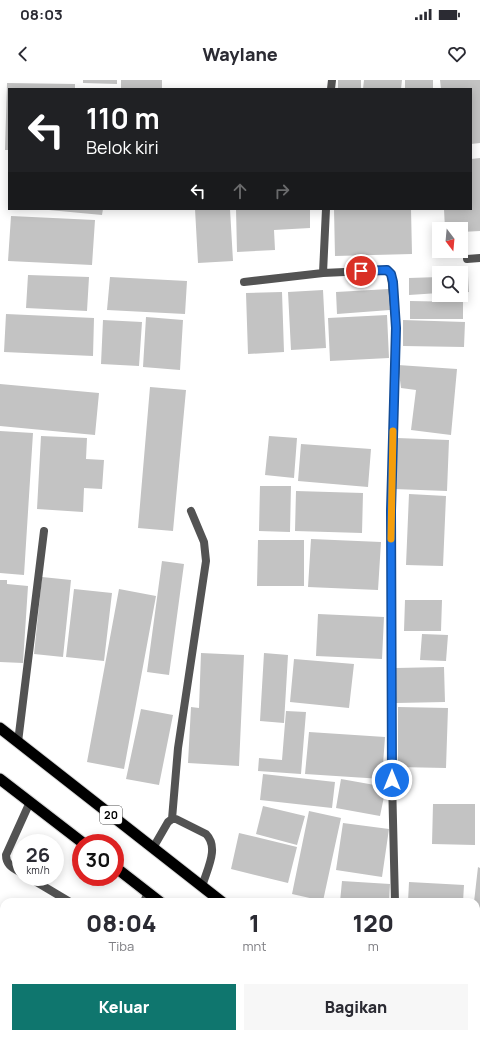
<!DOCTYPE html>
<html lang="id">
<head>
<meta charset="utf-8">
<style>
  body { margin:0; font-family:Manrope,sans-serif; background:#f7f7f7; color:#2b2b33; height:100vh; display:flex; flex-direction:column; font-size:15px; white-space:nowrap }
  * { box-sizing:border-box; margin:0 }
  p { font-size:13px; color:#7c7c81 }
  .icon { flex:none; width:22px; height:22px; fill:none; stroke:currentColor; stroke-width:2; stroke-linecap:round; stroke-linejoin:round }
  .map { position:relative; flex:1; overflow:hidden }
  .sheet { position:absolute; left:0px; top:818px; width:480px; height:140px; display:flex; flex-direction:column; background:#fff; border-radius:12px 12px 0 0; box-shadow:0 2px 10px #0003 }
  .sheet>* { flex:none }
  .banner { position:absolute; left:8px; top:8px; width:464px; height:122px; border-radius:0px; box-shadow:0 2px 10px #0003; background:#202124; color:#fff; overflow:hidden }
  .needle { width:26px; rotate:164deg }
  .tools { position:absolute; left:432px; top:142px; display:grid; gap:8px }
  .tools a { display:grid; place-items:center; width:36px; height:36px; border-radius:0px; background:#fff; box-shadow:0 2px 10px #0003; font-size:20px }
  .speed { position:absolute; left:12px; top:754px; display:flex; gap:8px; font-size:20px; font-weight:700; text-align:center }
  .speed>* { display:grid; place-content:center; width:52px; height:52px; border-radius:50%; background:#fff; box-shadow:0 2px 10px #0003; line-height:1 }
  .speed small { font-size:10px; font-weight:400 }
  .speed .limit { border:6px solid #d22; background:#fff; color:#111 }
  .pin { position:absolute; display:grid; place-items:center; width:34px; height:34px; color:#fff; margin:-17px; border:2px solid #fff; border-radius:50%; box-shadow:0 1px 4px #0007 }
  .me { position:absolute; width:44px; margin:-22px; rotate:0deg; stroke-linejoin:round; filter:drop-shadow(0 0 3px #0008) }
  .turn { display:flex; align-items:center; gap:14px; height:84px; padding:0 12px; font-size:18px }
  .turn .icon { width:52px; height:52px; stroke-width:2.5 }
  .turn b { display:block; font-size:28px; line-height:34px }
  .lanes { display:flex; align-items:center; height:38px; padding:0 12px; background:#0003; justify-content:center; gap:20px; direction:ltr }
  .lanes .off { opacity:.35 }
  .eta { display:flex; justify-content:space-evenly; align-items:center; height:68px; text-align:center }
  .eta b { font-size:24px; font-weight:800; line-height:28px }
  .action { display:flex; gap:8px; margin-top:auto; padding:8px 12px }
  .action a { flex:1; height:46px; border-radius:0px; background:#0f766e; color:#fff; font-size:16px; font-weight:800; line-height:46px; text-align:center }
  .action a+a { background:#f7f7f7; color:#2b2b33 }
  .status { display:flex; justify-content:space-between; align-items:center; height:28px; padding:0 20px; background:#fff; direction:ltr }
  .status svg { height:11px; fill:currentColor }
  header { display:flex; justify-content:space-between; align-items:center; height:52px; padding:0 12px; background:#fff; font-size:18px; font-weight:800 }
  .map>svg:first-child { display:block }
</style>
</head>
<body>
<div class="status"><b>08:03</b><svg viewBox="0 0 49 12"><path d="M0 12V9h3v3zM5 12V6h3v6zM10 12V3h3v9zM15 12V0h3v12zM26 1h20v11H26zM47 4h2v5h-2z"/></svg></div>
<header><svg class="icon" aria-label="back" viewBox="0 0 24 24"><path d="M15 5l-7 7 7 7"/></svg>Waylane<svg class="icon" aria-label="heart" viewBox="0 0 24 24"><path d="M12 20l-8-8c-3-5 5-10 8-4 3-6 11-1 8 4z"/></svg></header>
<div class="map">
<svg width="480" height="958" viewBox="0 0 480 958">
  <rect width="100%" height="100%" fill="#fff"/>
  <path fill="#c3c3c3" d="M83 0H117V4L83 3Z
    M121 0H162V9H121Z
    M338 0H361V9H338Z
    M364 0H402L401 9H363Z
    M405 0H433V9H405Z
    M440 0H480V63L471 64V9H441Z
    M7 3 75 4V9H9V70H5Z
    M480 78V151L461 152V149H445L444 129H471V79Z
    M49 129H103L102 135 49 130Z
    M195 129H230L233 181 198 183Z
    M236 129H310V148L274 150 275 170 237 172Z
    M334 129H411L412 174 335 176Z
    M11 136 95 140 92 185 8 181Z
    M28 195 89 197 87 231 26 228Z
    M461 196H468L469 212 461 213Z
    M110 197 187 201 185 234 107 230Z
    M439 197V213L409 215V198Z
    M389 209 390 230 337 234 336 212Z
    M323 210 326 268 291 270 288 212Z
    M282 212 284 272 248 274 246 213Z
    M410 221 463 222V239H410Z
    M6 234 94 238 93 276 4 272Z
    M387 235 389 278 330 281 328 238Z
    M146 237 183 240 180 290 143 287Z
    M103 240 142 242 139 286 101 284Z
    M403 240 465 242 464 267 403 266Z
    M398 285 457 289 451 355 411 350 416 310 401 308Z
    M0 304 99 313 95 355 0 346Z
    M150 307 186 310 173 451 138 448Z
    M0 351 33 353 24 495 0 493Z
    M41 356 87 358 86 379 104 380 102 409 84 408 83 432 37 429Z
    M269 356 297 358 294 398 265 395Z
    M397 358 449 360 447 411 394 409Z
    M301 364 371 369 368 407 298 401Z
    M260 406H291L290 452 259 451Z
    M296 411 363 413 362 453 295 451Z
    M409 414 446 416 443 486 406 485Z
    M311 459 381 462 378 510 308 507Z
    M258 460H304V506H257Z
    M162 481 184 484 169 595 147 592Z
    M42 497 71 500 63 577 34 574Z
    M0 500H7V504L28 506 23 583 0 582Z
    M74 509 112 513 104 581 66 577Z
    M119 509 156 516 124 689 87 682Z
    M405 520H442L441 551H404Z
    M318 534 384 537 382 579 316 576Z
    M422 554 448 555 446 581 420 580Z
    M201 573 244 575 239 686 188 683 191 627 199 628Z
    M264 573 288 575 284 643 260 641Z
    M294 579 354 584 349 628 290 622Z
    M444 587 445 622 396 623V588Z
    M398 627 448 628 446 688 398 687Z
    M141 629 173 635 159 705 126 699Z
    M286 631 306 632 301 694 258 691 259 678 282 680Z
    M309 652 385 657 382 699 305 694Z
    M263 694 335 702 332 728 260 720Z
    M341 699 386 707 380 736 336 728Z
    M433 724H475V765L432 764Z
    M263 726 305 736 297 765 256 754Z
    M309 731 341 738 323 821 292 814Z
    M343 743 389 749 382 797 336 790Z
    M239 753 297 767 288 803 231 789Z
    M478 787 480 788V833L476 832V822H474Z
    M342 801 390 804 389 822H340Z
    M409 802 464 805 463 822H408Z
    M476 849 480 850V884L476 883Z
    M0 878 4 880V954H105L104 958H0Z
    M476 887H480V920H476Z
    M476 928H480V958H463V954H476Z
    M138 954H193L192 958H136Z"/>
  <g fill="none" stroke-linecap="round" stroke-linejoin="round">
    <defs>
      <path id="trunk" d="M0 648 222 822
        M0 699 83 763
        M115 787 160 822
        M332 954 337 958
        M393 954 398 958"/>
    </defs>
    <use href="#trunk" stroke="#dbdbdb" stroke-width="13"/>
    <path stroke="#535353" stroke-width="8" d="M172 739 178 668 206 481 204 462 191 431
      M153 768 168 742 172 739H176L206 754C220 768 206 791 202 807
      M21 793C13 788 6 785 6 775L30 722
      M28 797 70 822
      M144 822 148 812
      M210 958 212 954"/>
    <path stroke="#535353" stroke-width="8" d="M331 9 332 0
      M467 179 480 178
      M323 193 326 129
      M244 202 323 193 387 190 391 194 396 248 391 431 392 700 395 822
      M18 662 44 451
      M381 958 384 954"/>
    <use href="#trunk" stroke="#000" stroke-width="11"/>
  </g>
  <g fill="none" stroke-linecap="round" stroke-linejoin="round">
    <defs>
      <path id="route" d="M361 191 387 190 391 194 393 202 396 248 391 431 392 700"/>
    </defs>
    <use href="#route" stroke="#114b97" stroke-width="10"/>
    <use href="#route" stroke="#1a73e8" stroke-width="7"/>
    <path stroke="#f59e0b" stroke-width="7" d="M391 459 393 351"/>
  </g>
  <g text-anchor="middle" stroke-width="3" stroke-linejoin="round" paint-order="stroke">
    <rect fill="#fff" stroke="#4c4c4c" stroke-width="1" x="100" y="726" width="22" height="18" rx="3"/>
    <g font-size="11" font-weight="bold" fill="#000">
      <text x="111" y="739">20</text>
    </g>
  </g>
</svg>
<div class="tools">
<a><svg class="needle" viewBox="-14 -14 28 28"><path d="M0-13l5 13h-10z" fill="#e53935"/><path d="M0 13l5-13h-10z" fill="#7c7c81"/></svg></a>
<a><svg class="icon" aria-label="search" viewBox="0 0 24 24"><circle cx="10" cy="10" r="6"/><path d="M15 15l6 6"/></svg></a>
</div>
<div class="speed"><div>26<small>km/h</small></div><div class="limit">30</div></div>
<div class="pin" style="left:361px;top:191px;background:#d93025"><svg class="icon" aria-label="arrive" viewBox="0 0 24 24"><path d="M6 21V4h12l-3 4 3 4H6"/></svg></div>
<svg class="me" style="left:392px;top:700px" viewBox="-20 -20 40 40"><circle r="17" fill="#1a73e8" stroke="#fff" stroke-width="3"/><path d="M0-11L8 9 0 5-8 9z" fill="#fff"/></svg>
<div class="banner">
<div class="turn"><svg class="icon" aria-label="left" viewBox="0 0 24 24"><path d="M17 20v-9H6M10 6l-5 5 5 5"/></svg><div><b>110 m</b>Belok kiri</div></div>
<div class="lanes"><svg class="icon" aria-label="left" viewBox="0 0 24 24"><path d="M17 20v-9H6M10 6l-5 5 5 5"/></svg><svg class="icon off" aria-label="ahead" viewBox="0 0 24 24"><path d="M12 20V5M6 11l6-6 6 6"/></svg><svg class="icon off" aria-label="right" viewBox="0 0 24 24"><path d="M7 20v-9h11M14 6l5 5-5 5"/></svg></div>
</div>
<section class="sheet">
<div class="eta">
<div><b>08:04</b><p>Tiba</p></div>
<div><b>1</b><p>mnt</p></div>
<div><b>120</b><p>m</p></div>
</div>
<div class="action"><a>Keluar</a><a>Bagikan</a></div>
</section>
</div>
</body>
</html>
